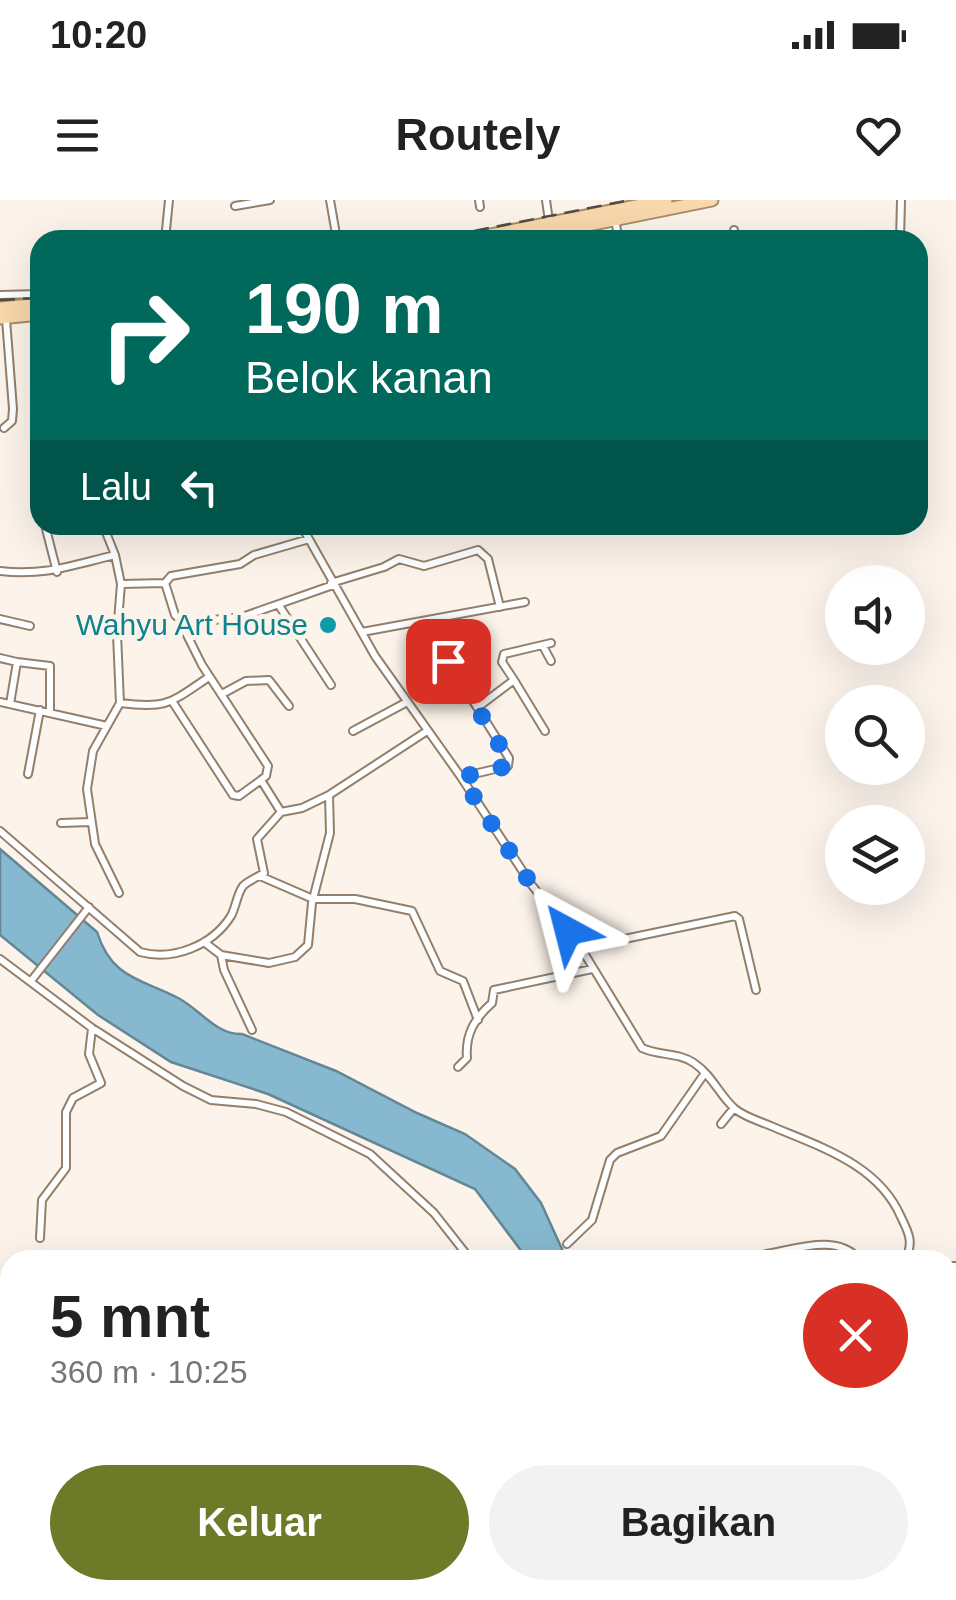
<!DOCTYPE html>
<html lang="id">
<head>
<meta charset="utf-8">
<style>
  body { margin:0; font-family:Helvetica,sans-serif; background:#f2f2f2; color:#222; height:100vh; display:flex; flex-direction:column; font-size:38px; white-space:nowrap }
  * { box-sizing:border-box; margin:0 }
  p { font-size:32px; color:#767676 }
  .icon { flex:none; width:55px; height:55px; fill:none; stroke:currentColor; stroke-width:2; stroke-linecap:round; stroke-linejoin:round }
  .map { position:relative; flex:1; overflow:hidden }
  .side { position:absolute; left:0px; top:1050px; width:958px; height:350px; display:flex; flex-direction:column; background:#fff; border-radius:30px 30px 0 0; box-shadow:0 10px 40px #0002 }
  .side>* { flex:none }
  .guide { position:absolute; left:30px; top:30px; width:898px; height:305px; border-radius:30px; box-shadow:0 10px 40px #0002; background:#00695c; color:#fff; overflow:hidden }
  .controls { position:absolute; left:825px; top:365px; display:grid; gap:20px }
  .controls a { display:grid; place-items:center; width:100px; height:100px; border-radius:50%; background:#fff; box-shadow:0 10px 40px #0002; font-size:50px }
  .pin { position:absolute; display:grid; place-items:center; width:85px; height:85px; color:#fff; margin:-42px; border-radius:20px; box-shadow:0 5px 15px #0006 }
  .me { position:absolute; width:110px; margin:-55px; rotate:322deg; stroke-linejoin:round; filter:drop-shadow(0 0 8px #0008) }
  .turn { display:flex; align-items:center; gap:35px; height:210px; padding:0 50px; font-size:45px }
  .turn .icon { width:130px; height:130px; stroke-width:2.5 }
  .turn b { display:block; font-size:70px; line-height:85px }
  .then { display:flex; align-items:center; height:95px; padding:0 50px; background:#0003; gap:20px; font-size:38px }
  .round { display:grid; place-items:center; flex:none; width:105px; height:105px; border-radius:52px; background:#f2f2f2 }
  .overview { display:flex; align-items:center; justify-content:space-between; height:170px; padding:0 50px }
  h1 { font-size:60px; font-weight:800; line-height:75px }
  .cta { display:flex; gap:20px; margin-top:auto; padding:20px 50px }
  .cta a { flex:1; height:115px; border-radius:60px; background:#6d7a27; color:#fff; font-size:40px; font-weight:800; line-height:115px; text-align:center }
  .cta a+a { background:#f2f2f2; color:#222 }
  .status { display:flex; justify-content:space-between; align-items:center; height:70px; padding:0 50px; background:#fff; direction:ltr }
  .status svg { height:28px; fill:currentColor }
  header { display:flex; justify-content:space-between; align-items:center; height:130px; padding:0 50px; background:#fff; font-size:45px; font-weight:800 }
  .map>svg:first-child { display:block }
</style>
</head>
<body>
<div class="status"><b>10:20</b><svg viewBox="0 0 49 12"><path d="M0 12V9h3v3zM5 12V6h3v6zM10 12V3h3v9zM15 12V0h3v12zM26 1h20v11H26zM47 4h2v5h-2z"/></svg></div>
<header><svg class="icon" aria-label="menu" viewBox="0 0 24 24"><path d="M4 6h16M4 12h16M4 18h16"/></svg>Routely<svg class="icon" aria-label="heart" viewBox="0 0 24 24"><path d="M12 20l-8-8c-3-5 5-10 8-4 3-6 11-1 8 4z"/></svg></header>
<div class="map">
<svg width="956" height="1400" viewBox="0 0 956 1400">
  <rect width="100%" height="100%" fill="#fcf4eb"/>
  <path fill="#86b9d0" stroke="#658694" stroke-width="2.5" d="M0 649 97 732C112 780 143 779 180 799 201 811 217 835 242 834L336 871 417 913 465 934 515 969 541 1003 567 1060H528L475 989 268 894 171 862 98 815 0 735Z"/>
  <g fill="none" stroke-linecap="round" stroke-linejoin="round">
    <defs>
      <path id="minor" d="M330 0 337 40
        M479 0 480 7
        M546 0 549 21
        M235 6 270 0
        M615 20 619 40
        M734 30 736 40
        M165 40 169 0
        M900 40 901 0
        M0 95 40 94
        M4 228 12 221 13 209 6 119
        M37 239H40
        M45 325 57 372
        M103 325 115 355 121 384 117 434 120 503 93 551 87 589 95 644 119 693
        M208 325V327
        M301 325 375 456 461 577 531 684 581 748 642 848C659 856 678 852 694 863 712 875 720 896 735 909 745 917 759 921 771 926 820 947 878 964 901 1017 909 1033 914 1043 905 1060
        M0 371C46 376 72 365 115 355
        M331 383 384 367 399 359 424 366 478 350 488 359 500 407
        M121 384 165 383
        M280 407 331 485
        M0 419 30 426
        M184 423 242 417 333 385
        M424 423 509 558 508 566 461 577
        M362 432 525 402
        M543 446 551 461
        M0 458 17 462 10 504
        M17 462 50 466V512
        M514 480 502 462 504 454 551 443
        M222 494 246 481 269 480 289 506
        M172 501 233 595 239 596 261 580 281 612
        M0 502 107 526
        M120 503C168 509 170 503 209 477
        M478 507 514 480 545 531
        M353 531 407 502
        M28 574 40 510
        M261 580 266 576 268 566 202 465 186 433 184 423 175 415 165 383 171 376 240 364 254 355 309 339
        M61 623 91 622
        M0 631 140 752C173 761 212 746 231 716 236 707 237 694 243 686 248 681 258 677 264 673L257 639 281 612 302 608 329 595
        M260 676 313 699H355L412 711 440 771 463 781 478 820
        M204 742 221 755 269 763 295 757 308 745 312 703 330 633 329 595 427 531
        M581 748 735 716 739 719 756 790
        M221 755 224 770 252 830
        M0 759 92 828 183 886 211 900 256 904 286 912 370 954 434 1013 471 1060
        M31 781 89 707
        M458 867 467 858C465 834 475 818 492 803L494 790 592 769
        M721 924 734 908
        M40 1038 42 1000 66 968V912L73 898 101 883 89 854 92 828
        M567 1044 592 1020 610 960 617 953 661 936 705 873
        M766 1054C797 1049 837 1033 860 1060
        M948 1066H956
        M858 1400 859 1390"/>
      <path id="trunk" d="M465 40 666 0
        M514 40 712 0
        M0 108 40 104
        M0 118 40 114"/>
    </defs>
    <use href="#minor" stroke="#937f6c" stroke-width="10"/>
    <use href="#trunk" stroke="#a88c65" stroke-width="15"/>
    <use href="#minor" stroke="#fff" stroke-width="6"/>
    <use href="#trunk" stroke="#f8d8ac" stroke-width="11"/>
    <path stroke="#534b44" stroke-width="2.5" stroke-dasharray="15 8" stroke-linecap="butt" d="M429 40 630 0
      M0 100 40 98"/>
  </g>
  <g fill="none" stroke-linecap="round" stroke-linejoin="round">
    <path stroke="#1a73e8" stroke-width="18" stroke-dasharray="0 32.4" d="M448 461 510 562 508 566 461 577 531 684 568 731"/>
  </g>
  <circle fill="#0f9aa8" stroke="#fcf4eb" stroke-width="4" cx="328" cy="425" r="10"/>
  <g text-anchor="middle" stroke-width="10" stroke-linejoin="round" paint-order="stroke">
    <g font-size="30" fill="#0d838f" stroke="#fcf4eb" text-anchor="end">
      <text x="308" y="435">Wahyu Art House</text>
    </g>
  </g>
</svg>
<div class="controls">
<a><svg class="icon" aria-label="sound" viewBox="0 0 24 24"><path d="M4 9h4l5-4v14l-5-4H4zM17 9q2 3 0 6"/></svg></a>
<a><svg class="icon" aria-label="search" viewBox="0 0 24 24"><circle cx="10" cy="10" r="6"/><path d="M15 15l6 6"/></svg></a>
<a><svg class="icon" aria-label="layers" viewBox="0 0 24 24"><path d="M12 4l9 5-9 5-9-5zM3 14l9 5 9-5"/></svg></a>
</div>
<div class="pin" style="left:448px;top:461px;background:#d93025"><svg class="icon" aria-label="arrive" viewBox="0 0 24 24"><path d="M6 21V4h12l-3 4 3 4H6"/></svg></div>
<svg class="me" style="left:568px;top:731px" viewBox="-20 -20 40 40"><path d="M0-17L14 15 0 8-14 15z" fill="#1a73e8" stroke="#fff" stroke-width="4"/></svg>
<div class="guide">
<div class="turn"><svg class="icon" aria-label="right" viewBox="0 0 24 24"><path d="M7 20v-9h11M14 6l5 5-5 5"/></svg><div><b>190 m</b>Belok kanan</div></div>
<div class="then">Lalu<svg class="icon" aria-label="left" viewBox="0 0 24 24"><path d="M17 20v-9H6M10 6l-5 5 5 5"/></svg></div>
</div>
<section class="side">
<div class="overview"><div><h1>5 mnt</h1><p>360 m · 10:25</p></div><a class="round" style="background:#d93025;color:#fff"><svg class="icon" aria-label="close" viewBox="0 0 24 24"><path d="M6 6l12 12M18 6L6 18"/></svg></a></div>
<div class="cta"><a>Keluar</a><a>Bagikan</a></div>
</section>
</div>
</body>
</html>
